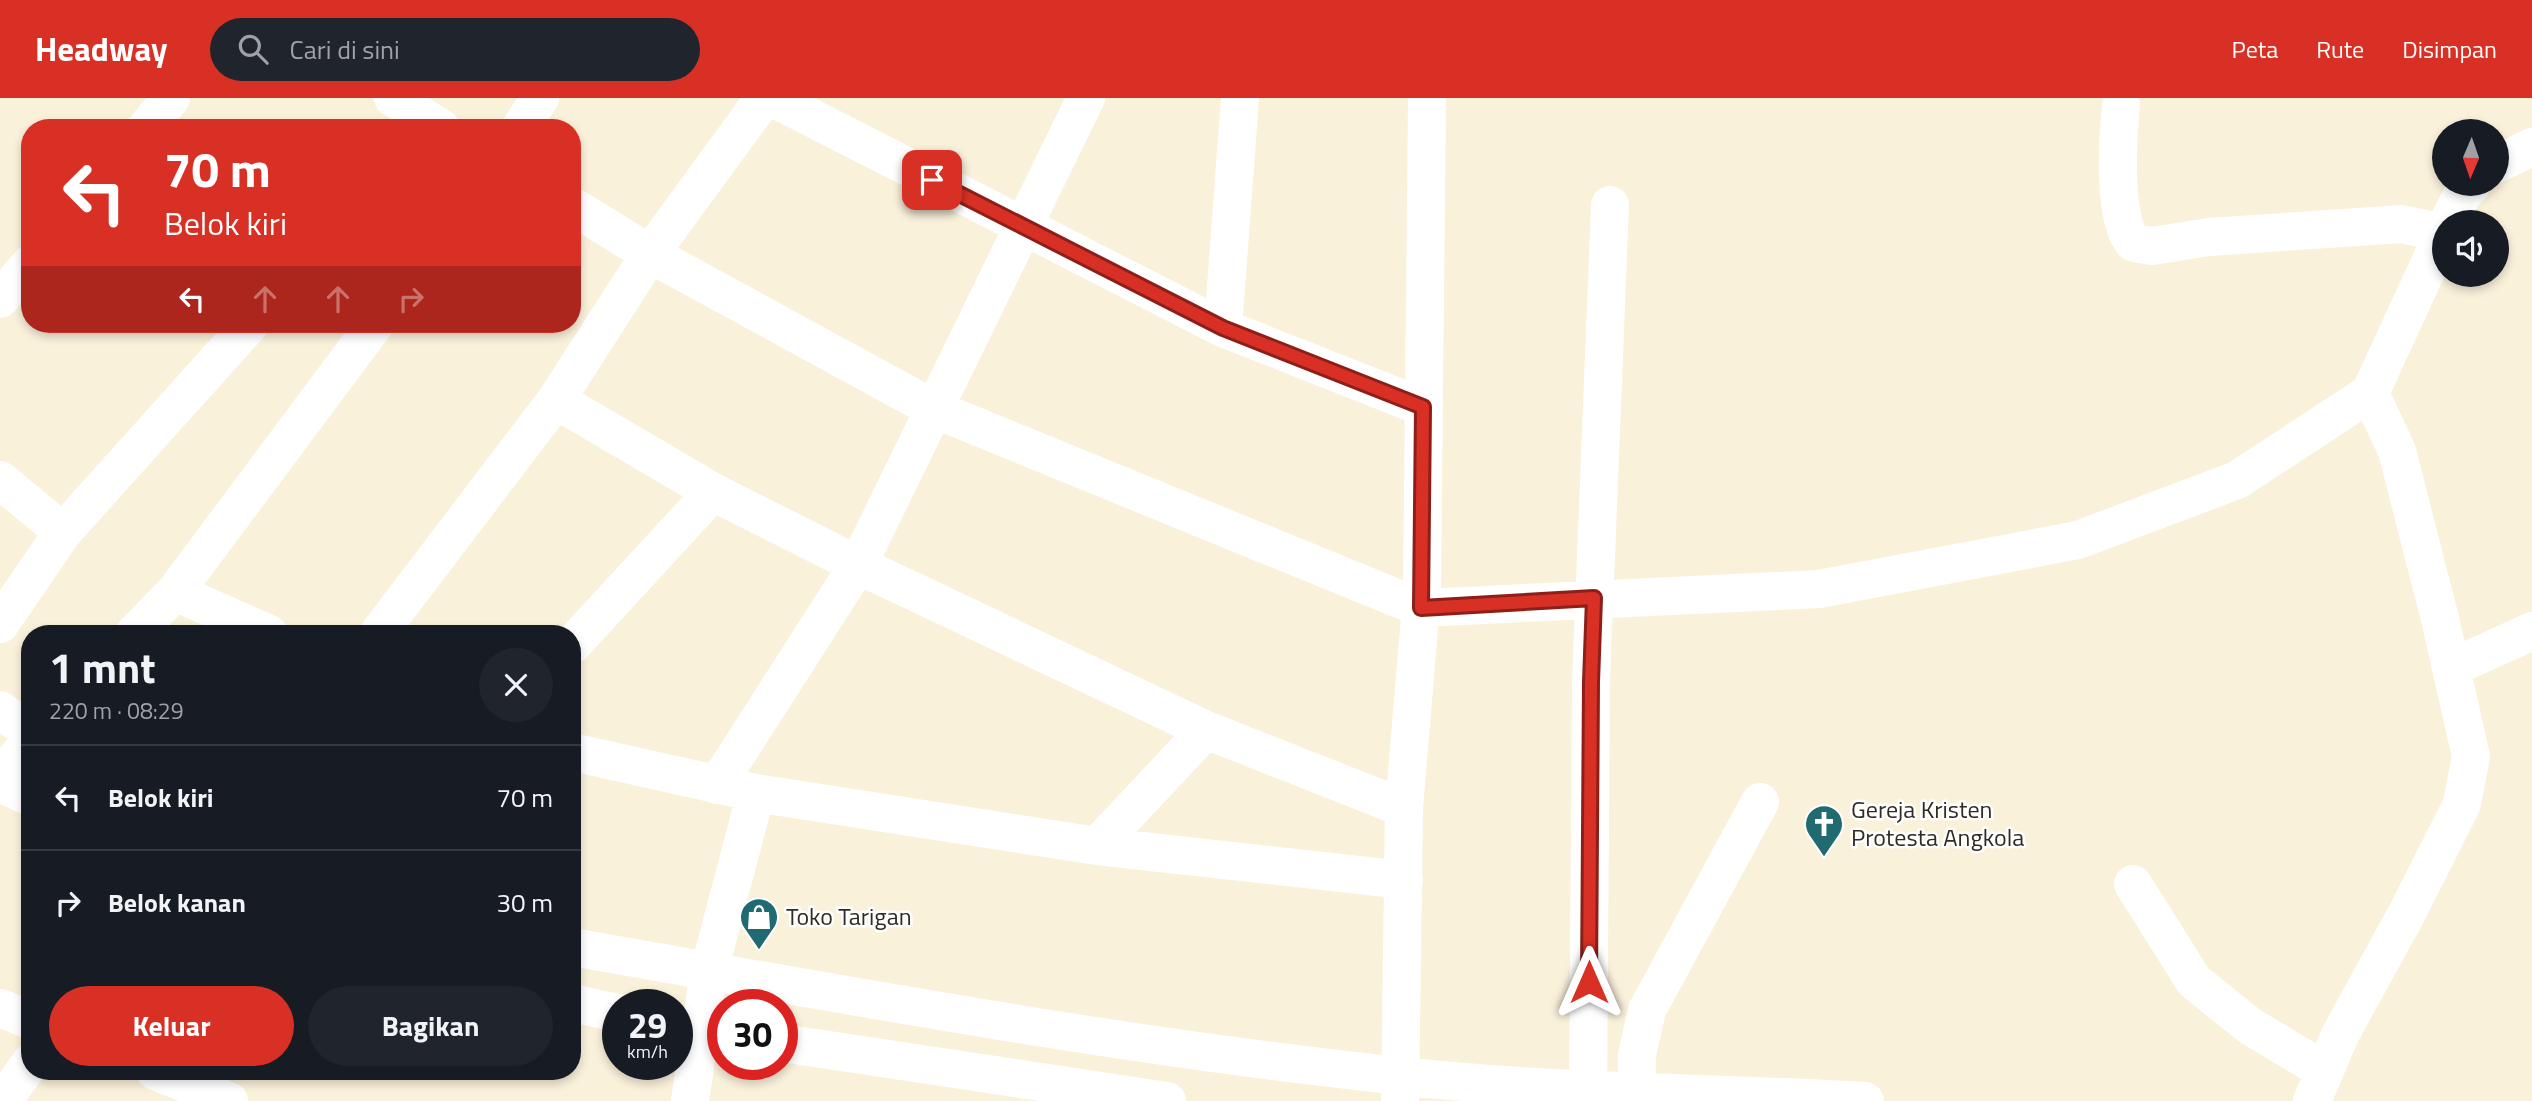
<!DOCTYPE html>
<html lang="id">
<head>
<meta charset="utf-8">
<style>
  body { margin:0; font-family:"Titillium Web",sans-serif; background:#20242c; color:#f1f3f6; height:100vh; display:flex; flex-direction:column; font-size:26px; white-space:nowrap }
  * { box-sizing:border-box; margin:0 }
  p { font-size:23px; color:#9ea1a6 }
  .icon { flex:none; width:38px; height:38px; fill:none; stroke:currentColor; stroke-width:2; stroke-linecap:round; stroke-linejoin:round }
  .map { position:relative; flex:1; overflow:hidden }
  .drawer { position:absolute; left:21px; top:527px; width:560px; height:455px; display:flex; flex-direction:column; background:#171b24; border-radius:28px; box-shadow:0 4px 10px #0003 }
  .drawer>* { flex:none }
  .banner { position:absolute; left:21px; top:21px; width:560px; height:214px; border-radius:28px; box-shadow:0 4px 10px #0003; background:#d93025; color:#fff; overflow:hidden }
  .needle { width:46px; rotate:182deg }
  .controls { position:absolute; left:2432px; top:21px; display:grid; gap:14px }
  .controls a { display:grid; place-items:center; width:77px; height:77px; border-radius:50%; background:#171b24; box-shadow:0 4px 10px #0003; font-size:35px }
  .speed { position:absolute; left:602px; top:891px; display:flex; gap:14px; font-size:35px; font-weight:700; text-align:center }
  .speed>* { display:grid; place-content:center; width:91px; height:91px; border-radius:50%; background:#171b24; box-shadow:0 4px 10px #0003; line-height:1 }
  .speed small { font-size:18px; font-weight:400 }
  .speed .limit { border:10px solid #d22; background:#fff; color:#111 }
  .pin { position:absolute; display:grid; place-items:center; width:60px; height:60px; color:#fff; margin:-30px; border-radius:14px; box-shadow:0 4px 10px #0006 }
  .me { position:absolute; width:77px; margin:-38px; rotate:0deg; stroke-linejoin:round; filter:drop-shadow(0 0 5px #0008) }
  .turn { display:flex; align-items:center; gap:24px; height:147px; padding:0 28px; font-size:32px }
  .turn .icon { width:91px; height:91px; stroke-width:2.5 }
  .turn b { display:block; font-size:49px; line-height:60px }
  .lanes { display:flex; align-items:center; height:66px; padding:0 28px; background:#0003; justify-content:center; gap:35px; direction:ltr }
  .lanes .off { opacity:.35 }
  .round { display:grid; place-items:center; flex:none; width:74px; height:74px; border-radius:37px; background:#20242c }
  .head { display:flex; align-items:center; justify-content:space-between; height:119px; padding:0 28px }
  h1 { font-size:42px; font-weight:700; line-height:52px }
  .button { display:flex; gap:14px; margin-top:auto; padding:14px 28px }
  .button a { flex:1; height:80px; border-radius:42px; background:#d93025; color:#fff; font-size:28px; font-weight:700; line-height:80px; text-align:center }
  .button a+a { background:#20242c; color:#f1f3f6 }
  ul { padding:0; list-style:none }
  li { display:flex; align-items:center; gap:21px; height:105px; padding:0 28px; border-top:2px solid #363941 }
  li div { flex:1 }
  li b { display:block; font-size:26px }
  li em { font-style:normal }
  header { display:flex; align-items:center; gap:42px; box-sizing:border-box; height:98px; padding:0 35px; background:#d93025; color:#fff }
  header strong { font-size:33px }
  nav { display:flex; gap:38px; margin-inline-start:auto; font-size:24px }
  .search { width:490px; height:63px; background:#20242c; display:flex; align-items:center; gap:18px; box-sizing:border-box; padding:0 24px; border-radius:38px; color:#9ea1a6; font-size:26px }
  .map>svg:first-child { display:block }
</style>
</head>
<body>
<header>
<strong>Headway</strong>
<div class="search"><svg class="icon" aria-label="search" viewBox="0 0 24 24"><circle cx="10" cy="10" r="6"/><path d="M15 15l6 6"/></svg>Cari di sini</div>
<nav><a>Peta</a><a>Rute</a><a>Disimpan</a></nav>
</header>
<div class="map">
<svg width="2532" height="1003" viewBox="0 0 2532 1003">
  <rect width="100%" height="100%" fill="#faf1db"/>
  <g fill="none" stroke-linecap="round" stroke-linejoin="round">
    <path stroke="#fff" stroke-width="38" d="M393 0 441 30
      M764 0 650 156 556 302 713 394 858 467 1206 632 1404 710
      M773 0 1223 230
      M1240 0 1223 230 1423 309
      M2121 7C2118 37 2112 124 2134 145L2152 148 2209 139 2402 126 2443 135
      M146 30 171 0
      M520 30 540 0
      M2497 66 2532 49
      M572 108 650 156 934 311 1421 510 1819 491 2078 442 2237 382 2370 295 2445 132
      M2448 124 2462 97 2472 86
      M0 201 30 166
      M0 382 63 434
      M175 494 269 536
      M0 526 63 434 250 226
      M134 536 175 494 375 226
      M378 536 556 302
      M572 547 713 394
      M2451 570 2532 533
      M0 612 30 633
      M572 654 756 695 1097 748 1404 782
      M0 679 30 644
      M0 685 30 699
      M717 687 858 467 1086 0
      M1097 748 1206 632
      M2133 786 2194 883 2250 928 2325 973
      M572 849C847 897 1123 949 1401 978 1555 995 1710 994 1865 1003
      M572 905 618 915
      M0 910 30 922
      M782 945 1167 1003
      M155 973 229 1003
      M3 1003 30 965
      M690 1003 709 873 756 695
      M1400 1003 1404 710 1422 495 1427 0
      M1588 1003 1591 584 1610 107
      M1636 1003 1637 957 1647 912 1760 704
      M2312 1003 2341 935 2407 815 2462 706 2471 658 2440 521 2397 353 2370 295"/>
  </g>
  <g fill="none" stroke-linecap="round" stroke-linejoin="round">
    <defs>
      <path id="route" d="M932 82 1223 230 1423 309 1421 510 1594 500 1591 584 1589 884"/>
    </defs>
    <use href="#route" stroke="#8d1f18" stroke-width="18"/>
    <use href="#route" stroke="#d93025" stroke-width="12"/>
  </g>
  <defs>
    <symbol id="church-pin" viewBox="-11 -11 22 30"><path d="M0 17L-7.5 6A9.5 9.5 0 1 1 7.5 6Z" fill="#206b72" stroke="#fff"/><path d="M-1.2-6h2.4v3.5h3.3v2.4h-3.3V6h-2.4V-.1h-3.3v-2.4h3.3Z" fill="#fff"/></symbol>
    <symbol id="shop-pin" viewBox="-11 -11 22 30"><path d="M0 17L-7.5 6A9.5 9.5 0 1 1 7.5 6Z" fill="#206b72" stroke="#fff"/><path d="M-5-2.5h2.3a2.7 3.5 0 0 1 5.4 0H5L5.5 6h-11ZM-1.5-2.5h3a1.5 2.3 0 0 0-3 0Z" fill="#fff"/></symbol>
  </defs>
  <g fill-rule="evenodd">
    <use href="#church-pin" x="1802" y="704" width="44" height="60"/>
    <use href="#shop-pin" x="737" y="797" width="44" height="60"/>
  </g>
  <g text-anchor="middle" stroke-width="5" stroke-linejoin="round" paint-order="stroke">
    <g font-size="24" fill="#302c24" stroke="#fff" text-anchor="start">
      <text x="1851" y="720">Gereja Kristen<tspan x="1851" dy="28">Protesta Angkola</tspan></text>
      <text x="786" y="827">Toko Tarigan</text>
    </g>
  </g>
</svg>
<div class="controls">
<a><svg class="needle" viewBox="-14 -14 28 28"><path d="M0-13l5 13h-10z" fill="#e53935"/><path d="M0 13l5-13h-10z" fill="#9ea1a6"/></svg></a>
<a><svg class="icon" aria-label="sound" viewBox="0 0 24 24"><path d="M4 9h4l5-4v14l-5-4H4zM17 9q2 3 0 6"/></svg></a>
</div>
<div class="speed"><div>29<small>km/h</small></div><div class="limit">30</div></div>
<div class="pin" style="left:932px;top:82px;background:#d93025"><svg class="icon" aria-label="arrive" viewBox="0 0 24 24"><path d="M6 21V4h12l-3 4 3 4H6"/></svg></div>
<svg class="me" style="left:1589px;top:884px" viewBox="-20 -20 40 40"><path d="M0-17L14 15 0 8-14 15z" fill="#d93025" stroke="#fff" stroke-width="4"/></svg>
<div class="banner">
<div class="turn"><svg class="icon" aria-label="left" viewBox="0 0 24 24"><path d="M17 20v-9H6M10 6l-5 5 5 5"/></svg><div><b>70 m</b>Belok kiri</div></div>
<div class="lanes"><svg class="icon" aria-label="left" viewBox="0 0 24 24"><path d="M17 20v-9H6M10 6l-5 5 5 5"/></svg><svg class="icon off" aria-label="ahead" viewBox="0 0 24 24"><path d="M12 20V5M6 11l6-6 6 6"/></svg><svg class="icon off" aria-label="ahead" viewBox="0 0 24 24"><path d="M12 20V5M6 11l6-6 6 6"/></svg><svg class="icon off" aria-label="right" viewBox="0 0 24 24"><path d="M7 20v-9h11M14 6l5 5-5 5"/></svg></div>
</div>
<section class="drawer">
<div class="head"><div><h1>1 mnt</h1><p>220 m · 08:29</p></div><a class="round"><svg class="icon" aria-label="close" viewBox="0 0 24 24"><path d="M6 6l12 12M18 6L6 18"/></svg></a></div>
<ul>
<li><svg class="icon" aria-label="left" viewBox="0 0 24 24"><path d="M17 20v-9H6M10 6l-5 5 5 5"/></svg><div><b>Belok kiri</b></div><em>70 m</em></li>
<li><svg class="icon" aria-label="right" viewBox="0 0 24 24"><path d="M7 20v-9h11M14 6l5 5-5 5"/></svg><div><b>Belok kanan</b></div><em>30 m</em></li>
</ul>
<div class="button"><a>Keluar</a><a>Bagikan</a></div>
</section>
</div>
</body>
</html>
